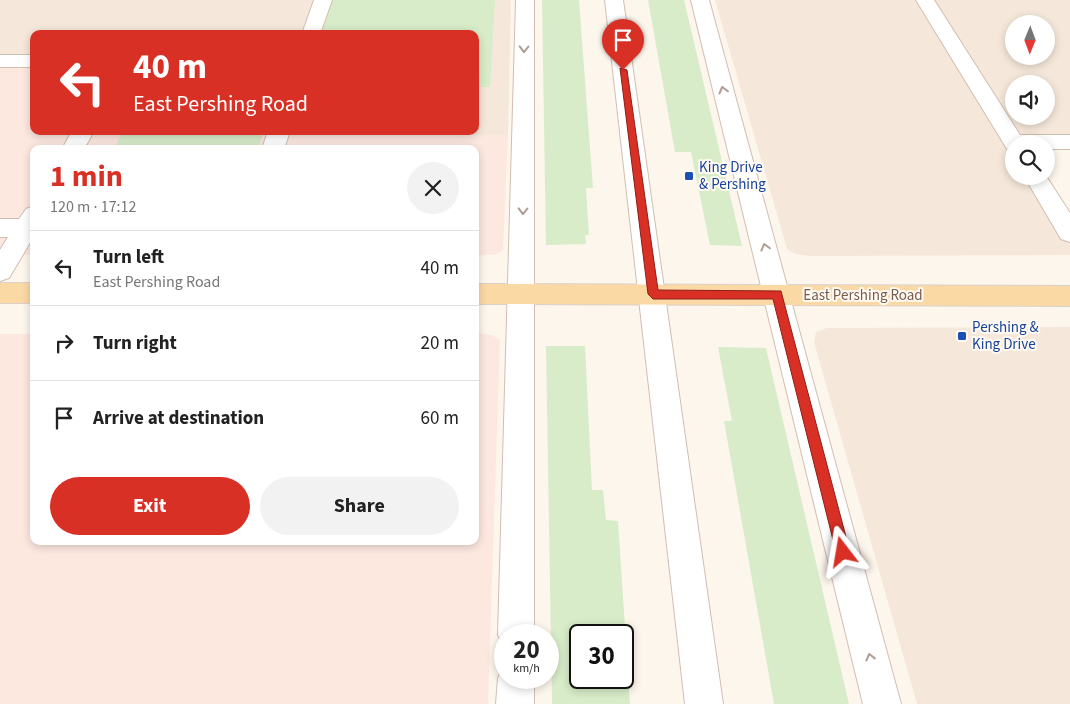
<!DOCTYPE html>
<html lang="en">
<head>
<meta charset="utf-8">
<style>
  body { margin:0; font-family:"Source Sans 3",sans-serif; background:#f2f2f2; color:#222; height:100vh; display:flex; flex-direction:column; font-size:19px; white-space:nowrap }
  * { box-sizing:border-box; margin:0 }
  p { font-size:16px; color:#767676 }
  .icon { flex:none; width:28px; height:28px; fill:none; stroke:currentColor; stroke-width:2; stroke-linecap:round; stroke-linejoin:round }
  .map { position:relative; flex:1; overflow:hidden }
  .details { position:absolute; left:30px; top:145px; width:449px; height:400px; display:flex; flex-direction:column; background:#fff; border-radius:10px; box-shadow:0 2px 8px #0003 }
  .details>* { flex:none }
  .hud { position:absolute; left:30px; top:30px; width:449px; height:105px; border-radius:10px; box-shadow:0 2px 8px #0003; background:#d93025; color:#fff; overflow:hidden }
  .needle { width:32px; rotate:181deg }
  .tools { position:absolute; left:1005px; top:15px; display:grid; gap:10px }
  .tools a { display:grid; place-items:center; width:50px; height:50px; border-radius:50%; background:#fff; box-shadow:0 2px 8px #0003; font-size:25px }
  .speed { position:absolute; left:494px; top:624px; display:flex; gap:10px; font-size:25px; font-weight:700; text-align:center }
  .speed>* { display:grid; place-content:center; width:65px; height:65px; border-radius:50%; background:#fff; box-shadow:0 2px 8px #0003; line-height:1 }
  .speed small { font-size:12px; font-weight:400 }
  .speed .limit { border:2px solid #111; border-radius:8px; background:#fff; color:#111 }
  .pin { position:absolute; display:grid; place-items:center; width:42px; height:42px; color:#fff; margin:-51px -21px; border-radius:50% 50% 50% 0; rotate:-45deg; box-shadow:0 0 5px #0007 }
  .pin .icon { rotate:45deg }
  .me { position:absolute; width:55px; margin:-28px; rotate:346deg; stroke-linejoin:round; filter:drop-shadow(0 0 4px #0008) }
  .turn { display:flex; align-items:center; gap:18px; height:105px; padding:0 20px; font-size:22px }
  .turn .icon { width:65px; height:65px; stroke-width:2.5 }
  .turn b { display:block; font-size:35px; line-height:42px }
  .round { display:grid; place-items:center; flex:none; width:52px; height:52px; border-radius:26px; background:#f2f2f2 }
  .summary { display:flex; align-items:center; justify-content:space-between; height:85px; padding:0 20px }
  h1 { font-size:30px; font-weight:700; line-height:38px; color:#d93025 }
  .cta { display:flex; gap:10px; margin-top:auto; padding:10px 20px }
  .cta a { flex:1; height:58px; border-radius:30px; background:#d93025; color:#fff; font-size:20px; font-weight:700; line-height:58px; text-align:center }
  .cta a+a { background:#f2f2f2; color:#222 }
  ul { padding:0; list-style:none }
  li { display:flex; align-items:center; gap:15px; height:75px; padding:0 20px; border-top:1px solid #e0e0e0 }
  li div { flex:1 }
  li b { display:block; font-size:19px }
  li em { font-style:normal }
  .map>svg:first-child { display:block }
</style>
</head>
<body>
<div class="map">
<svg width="1070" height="704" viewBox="0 0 1070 704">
  <rect width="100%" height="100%" fill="#fdf6ec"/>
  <path fill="#f5e8da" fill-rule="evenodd" d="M0 0H511L508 135H277L279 131H475V34H34V61H0Z
    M715 0H1070V142L1014 144V176H1035L1070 233V255L809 256 795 254 787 249ZM1014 24H1046V56H1014ZM1014 84H1046V116H1014Z
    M1070 327V704H917L814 342 816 332 827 328Z"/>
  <path fill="#fde8e0" d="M0 61H34V131H279L278 135H508L503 250 497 254 475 256V149H34V255H0Z
    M475 333 492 335 500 340 488 704H0V334H34V541H475Z"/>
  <path fill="#d8ecc9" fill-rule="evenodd" d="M330 0H495L490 87H475V34H318Z
    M542 0H579L593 188H586L589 235H585L586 244 546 245Z
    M648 0H684L742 246 710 245 691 152H675Z
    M123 131H264L258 149H114Z
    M546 346H585L592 490H603L606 520 618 521 630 704H552ZM580 635H622V678H580Z
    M718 347 766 348 849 704H774L724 421H732Z"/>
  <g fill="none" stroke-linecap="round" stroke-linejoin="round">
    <defs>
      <path id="minor" d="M314 0H332L320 34H302Z
        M516 0H534V635H505V648L498 635Z
        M605 0H623L723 704H685Z
        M691 0H709L901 704H863Z
        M916 0H934L1020 135H1070V149H1046V144H1014V151L1007 149Z
        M0 55H34V67H0Z
        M72 131H94L84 149H62Z
        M268 131H290L284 149H262Z
        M1024 176H1046L1070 213V242L1061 239Z
        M34 206V236L9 278 0 281V250L8 237H0V219H19L26 209Z
        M505 664V678H534V704H496L498 678Z"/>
      <path id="major" d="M0 283H34V303H0Z
        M475 284 1070 286V306L475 304Z"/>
    </defs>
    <use href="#minor" stroke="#d1beb0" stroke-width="2"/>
    <use href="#major" stroke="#dad1cd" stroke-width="2"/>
    <use href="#minor" fill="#fff" fill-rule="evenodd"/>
    <use href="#major" fill="#fbd9a5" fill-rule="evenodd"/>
  </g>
  <defs><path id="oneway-chevron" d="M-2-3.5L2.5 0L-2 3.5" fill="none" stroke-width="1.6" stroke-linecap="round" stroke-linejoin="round" transform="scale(1.25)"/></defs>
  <g stroke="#af9d94">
    <use href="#oneway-chevron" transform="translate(524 49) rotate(91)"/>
    <use href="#oneway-chevron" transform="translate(723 90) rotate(-105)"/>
    <use href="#oneway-chevron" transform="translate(523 211) rotate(91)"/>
    <use href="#oneway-chevron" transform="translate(765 247) rotate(-105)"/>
    <use href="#oneway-chevron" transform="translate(870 657) rotate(-104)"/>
  </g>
  <path fill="#d93025" stroke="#8d1f18" d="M620 68 627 70 658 290 781 291 850 552 848 556 843 558 838 556 836 552 773 299H653L648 294Z"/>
  <g fill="#1a4fb4" stroke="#fffaf3" stroke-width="2">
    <rect x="684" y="171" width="10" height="10" rx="2.5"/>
    <rect x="957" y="331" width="10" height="10" rx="2.5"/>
  </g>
  <g text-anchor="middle" stroke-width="4" stroke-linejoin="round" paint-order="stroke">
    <g font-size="15" fill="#164399" stroke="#fffaf3" text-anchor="start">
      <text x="699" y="172">King Drive<tspan x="699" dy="17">&amp; Pershing</tspan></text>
      <text x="972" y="332">Pershing &amp;<tspan x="972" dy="17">King Drive</tspan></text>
    </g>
    <g font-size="15" fill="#7a5c4d" stroke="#fffaf3">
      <text x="863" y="300">East Pershing Road</text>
    </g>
  </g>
</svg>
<div class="tools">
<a><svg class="needle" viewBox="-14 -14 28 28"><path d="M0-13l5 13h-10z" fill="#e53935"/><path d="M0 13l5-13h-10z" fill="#767676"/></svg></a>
<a><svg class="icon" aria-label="sound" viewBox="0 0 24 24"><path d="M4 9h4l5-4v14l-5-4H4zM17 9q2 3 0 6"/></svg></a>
<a><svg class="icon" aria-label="search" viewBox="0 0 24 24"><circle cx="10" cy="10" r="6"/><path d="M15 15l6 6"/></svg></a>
</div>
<div class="speed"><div>20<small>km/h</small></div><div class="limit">30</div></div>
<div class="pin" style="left:623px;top:70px;background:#d93025"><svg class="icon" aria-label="arrive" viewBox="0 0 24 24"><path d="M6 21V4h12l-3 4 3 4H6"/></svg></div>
<svg class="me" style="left:843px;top:552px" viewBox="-20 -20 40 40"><path d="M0-17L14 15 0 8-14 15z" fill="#d93025" stroke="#fff" stroke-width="4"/></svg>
<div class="hud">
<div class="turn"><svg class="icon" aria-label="left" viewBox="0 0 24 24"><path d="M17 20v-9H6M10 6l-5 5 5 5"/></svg><div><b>40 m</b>East Pershing Road</div></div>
</div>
<section class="details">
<div class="summary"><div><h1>1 min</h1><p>120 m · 17:12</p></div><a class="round"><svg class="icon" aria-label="close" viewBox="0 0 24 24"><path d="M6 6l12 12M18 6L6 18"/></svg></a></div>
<ul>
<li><svg class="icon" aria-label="left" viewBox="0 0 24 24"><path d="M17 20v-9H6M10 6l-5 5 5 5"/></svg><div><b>Turn left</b><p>East Pershing Road</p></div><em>40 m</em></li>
<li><svg class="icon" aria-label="right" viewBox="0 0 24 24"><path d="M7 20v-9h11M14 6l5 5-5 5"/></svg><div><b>Turn right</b></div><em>20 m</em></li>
<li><svg class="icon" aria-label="arrive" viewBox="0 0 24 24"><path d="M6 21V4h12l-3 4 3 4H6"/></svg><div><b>Arrive at destination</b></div><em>60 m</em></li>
</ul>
<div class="cta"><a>Exit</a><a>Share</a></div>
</section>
</div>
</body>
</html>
